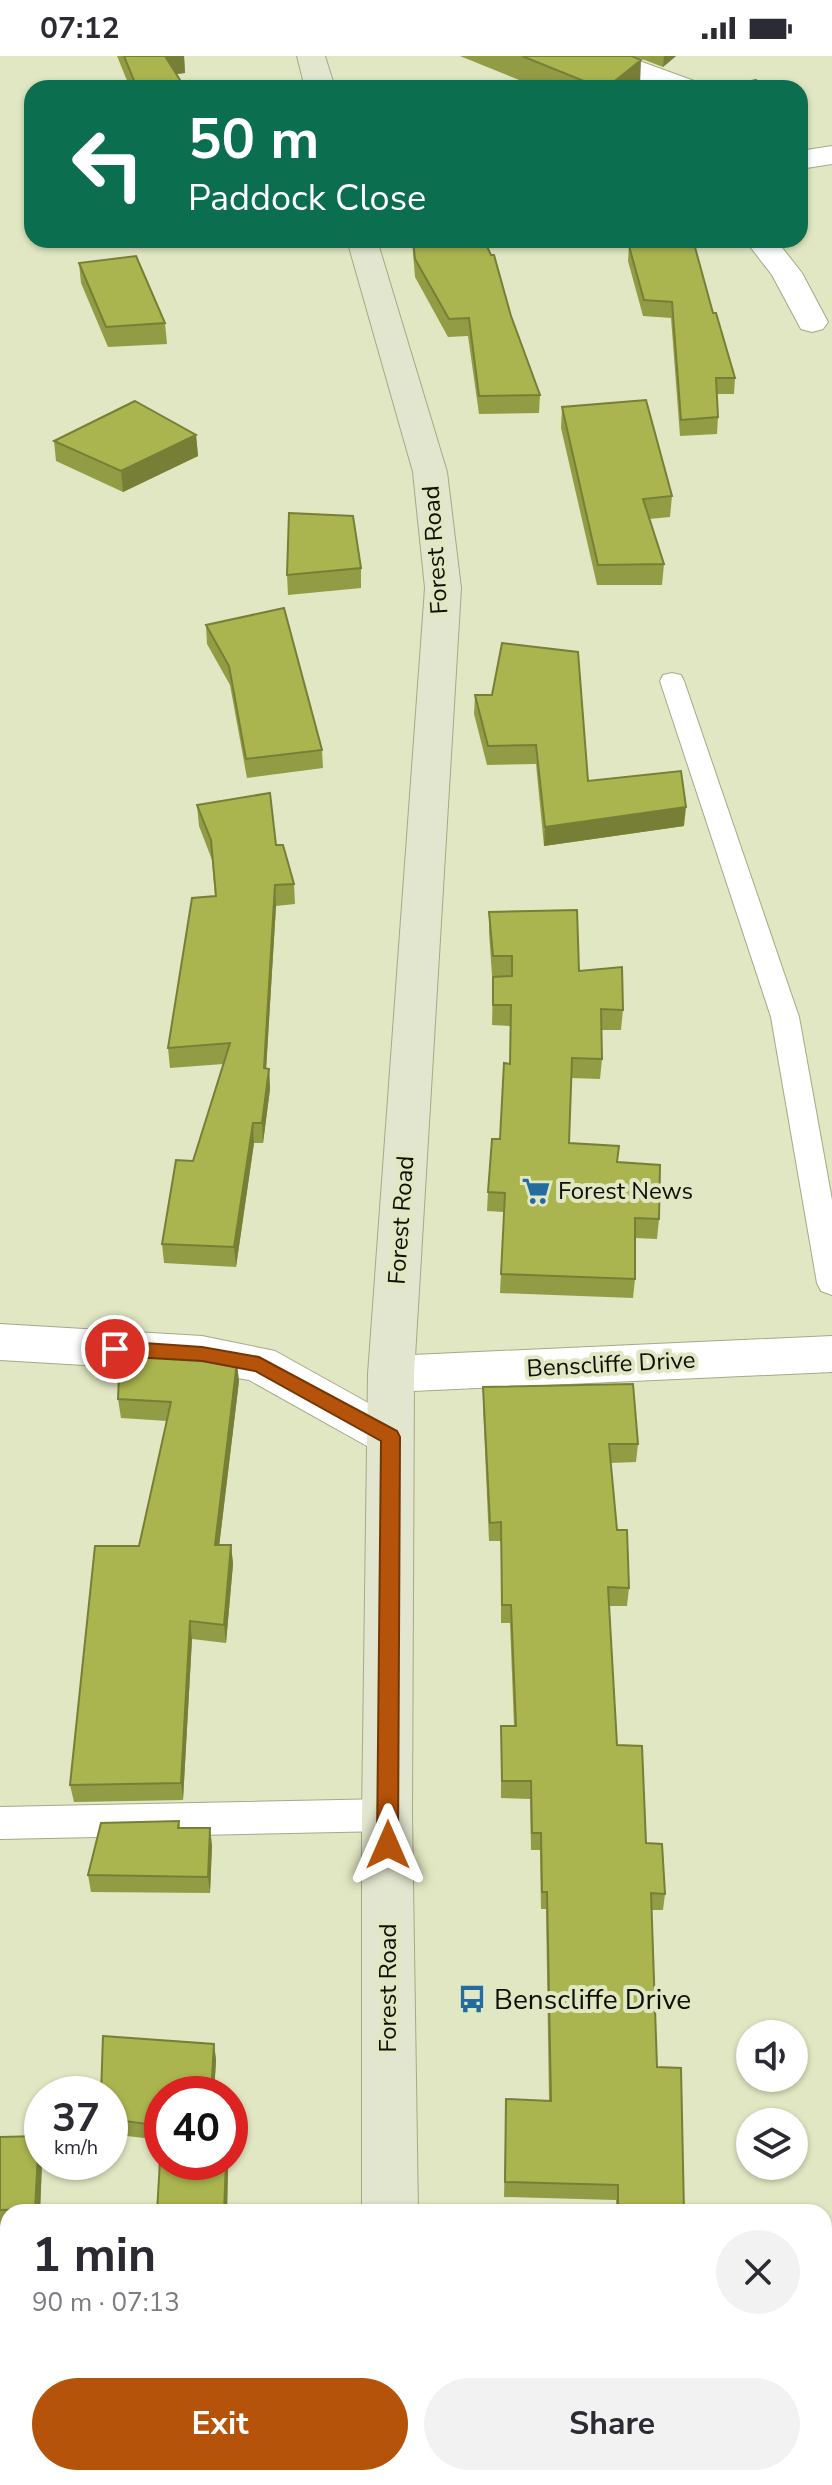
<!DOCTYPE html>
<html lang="en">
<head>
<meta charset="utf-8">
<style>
  body { margin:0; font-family:"Nunito Sans",sans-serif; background:#f2f2f3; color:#2b2b33; height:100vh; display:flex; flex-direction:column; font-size:30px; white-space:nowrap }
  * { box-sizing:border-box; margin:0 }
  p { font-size:26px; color:#7c7c81 }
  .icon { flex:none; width:44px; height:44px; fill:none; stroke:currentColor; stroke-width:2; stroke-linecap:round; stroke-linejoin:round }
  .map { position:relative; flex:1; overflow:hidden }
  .side { position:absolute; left:0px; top:2148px; width:832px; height:282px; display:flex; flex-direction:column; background:#fff; border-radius:24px 24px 0 0; box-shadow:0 2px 6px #0004 }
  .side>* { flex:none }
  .top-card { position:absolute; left:24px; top:24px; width:784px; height:168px; border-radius:24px; box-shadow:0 2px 6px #0004; background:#0b6e4f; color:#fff; overflow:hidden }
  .tools { position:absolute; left:736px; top:1964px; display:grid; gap:16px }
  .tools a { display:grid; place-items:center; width:72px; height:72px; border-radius:50%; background:#fff; box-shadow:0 2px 6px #0004; font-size:40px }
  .speed { position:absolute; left:24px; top:2020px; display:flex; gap:16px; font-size:40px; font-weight:700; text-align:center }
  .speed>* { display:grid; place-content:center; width:104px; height:104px; border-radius:50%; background:#fff; box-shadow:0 2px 6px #0004; line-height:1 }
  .speed small { font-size:20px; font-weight:400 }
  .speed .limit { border:12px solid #d22; background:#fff; color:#111 }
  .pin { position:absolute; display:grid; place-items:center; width:68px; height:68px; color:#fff; margin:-34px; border:4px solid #fff; border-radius:50%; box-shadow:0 2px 8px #0007 }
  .me { position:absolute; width:88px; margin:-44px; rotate:0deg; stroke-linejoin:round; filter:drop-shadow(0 0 6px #0008) }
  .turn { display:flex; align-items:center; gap:28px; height:168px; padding:0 32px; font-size:36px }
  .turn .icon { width:104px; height:104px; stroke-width:2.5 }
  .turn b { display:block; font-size:56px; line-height:68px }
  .round { display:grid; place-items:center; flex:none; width:84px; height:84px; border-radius:42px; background:#f2f2f3 }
  .head { display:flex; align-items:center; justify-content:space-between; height:136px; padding:0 32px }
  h1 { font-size:48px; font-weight:700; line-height:60px }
  .button { display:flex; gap:16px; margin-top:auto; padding:16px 32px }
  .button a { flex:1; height:92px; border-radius:48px; background:#b45309; color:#fff; font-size:32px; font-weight:700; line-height:92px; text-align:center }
  .button a+a { background:#f2f2f3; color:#2b2b33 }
  .status { display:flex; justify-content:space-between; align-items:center; height:56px; padding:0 40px; background:#fff; direction:ltr }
  .status svg { height:22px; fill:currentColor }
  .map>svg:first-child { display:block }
</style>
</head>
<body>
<div class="status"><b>07:12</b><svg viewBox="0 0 49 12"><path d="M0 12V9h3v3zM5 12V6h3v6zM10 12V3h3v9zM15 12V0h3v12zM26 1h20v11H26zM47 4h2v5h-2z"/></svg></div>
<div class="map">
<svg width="832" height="2429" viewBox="0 0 832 2429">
  <rect width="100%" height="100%" fill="#e1e7c2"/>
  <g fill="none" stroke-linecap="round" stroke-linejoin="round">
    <defs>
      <path id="lane" d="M672 617 681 619 684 625 799 961 832 1144V1239L821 1235 817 1227 771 961 660 625 663 619Z
        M387 1743 399 1748 404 1759 399 1770 387 1775 0 1783V1751Z"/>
      <path id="street" d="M631 2 697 26 702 32C678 32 632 33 617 11L621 5Z
        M832 90V108L800 113V95Z
        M745 184H776L802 217 828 266 823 273 812 276 801 273 772 219Z
        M0 1268 202 1280 275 1295 406 1368 413 1381 406 1394 390 1400 374 1394 249 1324 202 1316 0 1304Z
        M832 1280V1316L391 1336 375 1331 368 1318 375 1305 391 1300Z"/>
      <path id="secondary" d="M297 0H325L335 32H305Z
        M347 184H377L447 416 461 532 414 1318 412 1759 418 2156H362V1759L368 1318 425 532 413 416Z
        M361 2422H421V2429H361Z"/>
    </defs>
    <use href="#lane" stroke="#a4aa87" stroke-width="2"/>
    <use href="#street" stroke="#a4aa87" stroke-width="2"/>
    <use href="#secondary" stroke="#a4aa87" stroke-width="2"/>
    <use href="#lane" fill="#fff" fill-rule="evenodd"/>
    <use href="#street" fill="#fff" fill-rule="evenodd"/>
    <use href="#secondary" fill="#e3e6ce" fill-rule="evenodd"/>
  </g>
  <path fill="#929c44" d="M117 0H184L185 17 176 18 185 32H130Z
    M460 0H632L640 29 636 32H539Z
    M634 0H676L663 11Z
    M412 184H484L540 339 539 357 479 358 468 280 448 281 415 221Z
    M638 184H693L713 257 735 322 734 338H717L718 361 717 378 680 380 671 262 643 260 628 205 629 190H641Z
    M79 207 165 267 167 288 108 291 81 227Z
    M562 351 672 440 670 461 649 463 664 508 662 529H597L561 372Z
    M196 379 198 400 123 436 56 405 54 385Z
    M361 512V532L288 539 287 519Z
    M206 569 322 694 323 712 247 722 230 629 207 588Z
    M475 639 588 725 684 770 544 790 536 708 487 709 474 658Z
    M197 749 276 789 294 828 295 848 276 850 266 1012 269 1013 270 1033 263 1087H254L236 1211 164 1207 162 1188 193 1105 223 1008 170 1012 168 992 215 840 212 804 199 770Z
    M489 856 579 915 623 954 621 974H601L602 1003 600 1023 571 1022 569 1087 617 1106 659 1163 657 1183 635 1182V1223L633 1242 500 1237 504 1156 487 1155 488 1136 500 1083 510 1008V970L492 969 493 921 502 920H492L489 876Z
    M239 1325 219 1489H231L233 1508 226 1587 192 1583 183 1744 74 1746 70 1729 139 1490 167 1365 121 1362 118 1343Z
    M483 1331 638 1388 636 1406 611 1407 617 1474 629 1532 627 1550H609L617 1689 646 1787 665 1838 663 1854H652L657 2011 684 2156H616V2144L504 2141 506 2043 549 2045 546 1853H541L540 1794H531L530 1743 501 1742V1670H514L510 1567H501V1485H489L483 1350Z
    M179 1765 180 1772 212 1789 210 1837 91 1836 88 1819Z
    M103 1980 214 1988 216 2004 214 2038H162V2106H227L228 2113 227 2156H157L161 2084 110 2078V2038H101Z
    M39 2080 42 2091V2106L40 2156H8V2168L0 2169V2081Z"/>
  <path fill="#777f37" d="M165 0H184L185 17 167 19Z
    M664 0H676L663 11Z
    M641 4 640 29 636 32H606Z
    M196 379 198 400 123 436 121 415Z
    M686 751 684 770 544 790 545 771Z
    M275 829 276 850 265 1032 264 1012Z
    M269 1013 270 1033 263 1087 262 1067Z
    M253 1067 254 1087 236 1211 234 1191Z
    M237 1306 239 1325 217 1508 215 1489Z
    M231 1489 233 1508 226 1587 224 1569Z
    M190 1565 192 1583 183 1744 181 1727Z
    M210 1772 212 1789 210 1837 208 1821Z
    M214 1988 216 2004 214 2038H211Z
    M39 2080 42 2091V2106L40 2156H36Z
    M226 2106H227L228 2113 227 2156H224Z
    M178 2422H182L181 2429H177Z"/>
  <path fill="#aab54f" stroke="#777f37" stroke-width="2" d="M124 0H165L185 32H137Z
    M522 0H632L641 4 606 32H601Z
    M756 24 757 26 749 32H722Z
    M413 184H484L491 199H494L511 260 540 339 479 340 469 262 449 263 415 203Z
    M646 184H693L713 257H716L735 322H716L718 361 681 364 672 246 644 244 629 190 649 191Z
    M136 200 165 267 106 271 79 207Z
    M646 344 672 440 643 443 664 508 598 509 562 351Z
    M135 345 196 379 121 415 54 385Z
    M289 457 353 460 361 512 287 519Z
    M284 552 322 694 246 703 229 610 206 569Z
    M502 587 578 596 588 725 681 715 686 751 545 771 536 689 488 690 475 639H492Z
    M270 737 276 789H283L294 828 275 829 264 1012 269 1013 262 1067H253L234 1191 162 1188 176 1104 193 1105 230 987 168 992 192 842 216 840 211 784 197 749Z
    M577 854 579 915 622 911 623 954 601 953 602 1003 572 1002 569 1087 619 1090 617 1106 660 1109 659 1163 635 1162V1223L501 1218 505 1137 488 1136 492 1083H500L504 1007 510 1008 511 949H493V921L512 920V900H493L489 856Z
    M120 1295 200 1300 237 1306 215 1489H231L224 1569 190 1565 181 1727 70 1729 95 1490H139L171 1346 118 1343Z
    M633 1328 638 1388H609L617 1474H627L629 1532 608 1531 617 1689 642 1690 646 1787 662 1788 665 1838 651 1837 657 2011 681 2012 684 2156H618V2129L505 2126 506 2043 551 2045 547 1836H542L541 1777H532L531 1725H502L501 1670H516L511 1549H502L501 1466 490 1467 483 1331Z
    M179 1765 178 1772H210L208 1821 88 1819 101 1767Z
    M103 1980 214 1988 211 2038H162V2106H226L224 2156H157L162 2070 110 2063V2038H101Z
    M39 2080 35 2153 0 2154V2081Z
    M57 2422H178L177 2429H56Z
    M544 2422H630L631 2429H544Z"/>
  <path fill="#b45309" stroke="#753606" stroke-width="2" d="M115 1285 202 1291 259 1301 397 1375 400 1381 398 1789 395 1796 388 1799 380 1796 377 1789 381 1385 255 1315 202 1305 115 1300 106 1293Z"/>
  <defs>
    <symbol id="supermarket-bare" viewBox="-9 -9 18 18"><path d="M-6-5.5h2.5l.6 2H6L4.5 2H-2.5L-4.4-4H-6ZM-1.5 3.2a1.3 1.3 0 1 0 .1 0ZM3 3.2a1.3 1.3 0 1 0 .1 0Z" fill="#226c9f" stroke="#e1e7c2" stroke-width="2.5" paint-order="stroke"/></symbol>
    <symbol id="bus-bare" viewBox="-9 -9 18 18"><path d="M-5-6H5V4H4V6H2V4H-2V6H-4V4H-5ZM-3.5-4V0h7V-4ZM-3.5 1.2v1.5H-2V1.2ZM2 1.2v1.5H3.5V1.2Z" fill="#226c9f" stroke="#e1e7c2" stroke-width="2.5" paint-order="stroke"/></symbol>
  </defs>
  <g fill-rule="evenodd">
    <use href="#supermarket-bare" x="516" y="1115" width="40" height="40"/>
    <use href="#bus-bare" x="452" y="1923" width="40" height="40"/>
  </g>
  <g text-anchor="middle" stroke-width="8" stroke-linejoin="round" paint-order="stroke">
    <g font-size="24" fill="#0f1005" stroke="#e1e7c2">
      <text transform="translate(435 494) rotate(-94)" y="8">Forest Road</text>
      <text transform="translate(401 1164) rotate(-86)" y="8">Forest Road</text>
      <text transform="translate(611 1308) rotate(-3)" y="8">Benscliffe Drive</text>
      <text transform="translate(388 1932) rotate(-90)" y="8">Forest Road</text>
    </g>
    <g font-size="24" fill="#0f1005" stroke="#e1e7c2" text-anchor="start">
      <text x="558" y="1143">Forest News</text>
    </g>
    <g font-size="28" fill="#0f1005" stroke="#e1e7c2" text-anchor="start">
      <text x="494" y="1953">Benscliffe Drive</text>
    </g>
  </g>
</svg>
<div class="tools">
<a><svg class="icon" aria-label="sound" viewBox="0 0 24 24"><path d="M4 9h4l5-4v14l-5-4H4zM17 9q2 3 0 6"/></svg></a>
<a><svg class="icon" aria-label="layers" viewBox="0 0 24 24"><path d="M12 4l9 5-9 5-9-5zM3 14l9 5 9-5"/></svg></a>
</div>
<div class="speed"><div>37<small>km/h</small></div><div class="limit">40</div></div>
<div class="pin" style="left:115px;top:1293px;background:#d93025"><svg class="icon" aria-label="arrive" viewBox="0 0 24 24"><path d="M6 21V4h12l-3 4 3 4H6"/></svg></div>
<svg class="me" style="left:388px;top:1789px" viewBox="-20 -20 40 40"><path d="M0-17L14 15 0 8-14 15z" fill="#b45309" stroke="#fff" stroke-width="4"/></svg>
<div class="top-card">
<div class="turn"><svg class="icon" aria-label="left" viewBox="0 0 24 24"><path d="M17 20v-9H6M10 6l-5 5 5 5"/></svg><div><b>50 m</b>Paddock Close</div></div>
</div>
<section class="side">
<div class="head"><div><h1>1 min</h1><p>90 m · 07:13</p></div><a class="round"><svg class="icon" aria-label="close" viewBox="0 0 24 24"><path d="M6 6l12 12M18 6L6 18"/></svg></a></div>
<div class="button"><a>Exit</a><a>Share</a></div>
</section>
</div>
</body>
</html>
